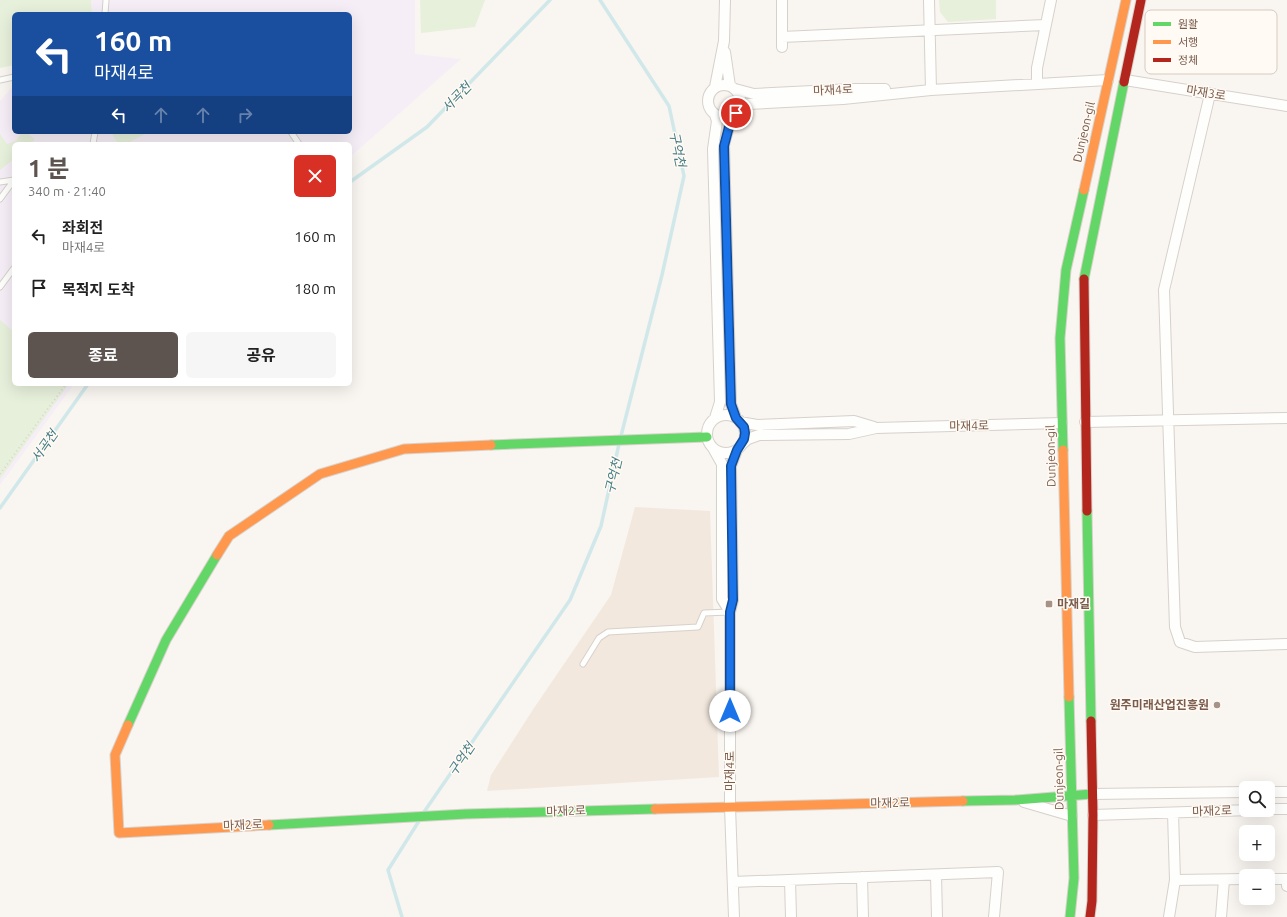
<!DOCTYPE html>
<html lang="ko">
<head>
<meta charset="utf-8">
<style>
  body { margin:0; font-family:Ubuntu,"Noto Sans KR",sans-serif; background:#f6f6f6; color:#222; height:100vh; display:flex; flex-direction:column; font-size:15px; white-space:nowrap }
  * { box-sizing:border-box; margin:0 }
  p { font-size:13px; color:#767676 }
  .icon { flex:none; width:22px; height:22px; fill:none; stroke:currentColor; stroke-width:2; stroke-linecap:round; stroke-linejoin:round }
  .map { position:relative; flex:1; overflow:hidden }
  .side { position:absolute; left:12px; top:142px; width:340px; height:244px; display:flex; flex-direction:column; background:#fff; border-radius:6px; box-shadow:0 4px 16px #0002 }
  .side>* { flex:none }
  .hud { position:absolute; left:12px; top:12px; width:340px; height:122px; border-radius:6px; box-shadow:0 4px 16px #0002; background:#1a4fa0; color:#fff; overflow:hidden }
  .buttons { position:absolute; left:1239px; top:781px; display:grid; gap:8px }
  .buttons a { display:grid; place-items:center; width:36px; height:36px; border-radius:6px; background:#fff; box-shadow:0 4px 16px #0002; font-size:20px }
  .pin { position:absolute; display:grid; place-items:center; width:34px; height:34px; color:#fff; margin:-17px; border:2px solid #fff; border-radius:50%; box-shadow:0 1px 4px #0007 }
  .me { position:absolute; width:44px; margin:-22px; rotate:0deg; stroke-linejoin:round; filter:drop-shadow(0 0 3px #0008) }
  .turn { display:flex; align-items:center; gap:14px; height:84px; padding:0 16px; font-size:18px }
  .turn .icon { width:52px; height:52px; stroke-width:2.5 }
  .turn b { display:block; font-size:28px; line-height:34px }
  .lanes { display:flex; align-items:center; height:38px; padding:0 16px; background:#0003; justify-content:center; gap:20px; direction:ltr }
  .lanes .off { opacity:.35 }
  .round { display:grid; place-items:center; flex:none; width:42px; height:42px; border-radius:6px; background:#f6f6f6 }
  .head { display:flex; align-items:center; justify-content:space-between; height:68px; padding:0 16px }
  h1 { font-size:24px; font-weight:700; line-height:30px; color:#5d544f }
  .cta { display:flex; gap:8px; margin-top:auto; padding:8px 16px }
  .cta a { flex:1; height:46px; border-radius:6px; background:#5d544f; color:#fff; font-size:16px; font-weight:700; line-height:46px; text-align:center }
  .cta a+a { background:#f6f6f6; color:#222 }
  ul { padding:0; list-style:none }
  li { display:flex; align-items:center; gap:12px; height:52px; padding:0 16px }
  li div { flex:1 }
  li b { display:block; font-size:15px }
  li em { font-style:normal }
  .map>svg:first-child { display:block }
</style>
</head>
<body>
<div class="map">
<svg width="1287" height="917" viewBox="0 0 1287 917">
  <rect width="100%" height="100%" fill="#f9f5f0"/>
  <path fill="#f2e8de" d="M635 507 710 511 719 777 487 791 491 775 534 708 611 595Z"/>
  <path fill="#f6eef6" d="M91 0H415V54L461 59 350 157V144H14V384H74L0 485V101L14 85V132H350V14H92Z"/>
  <path fill="#e7f0db" d="M0 0H91L92 14H14V65L0 68Z
    M420 0H485L475 27 421 33Z
    M939 0H996V19L948 22 940 12Z
    M111 132H149L126 144H118Z
    M0 134 7 144 16 141 20 134H28L35 139 30 144H14V159L0 170Z
    M0 320 14 332V384H69L0 479Z"/>
  <g fill="none" stroke-linecap="round" stroke-linejoin="round">
    <path stroke="#d0e8ea" stroke-width="3.5" d="M600 0 669 106 684 176 662 275 621 436
      M350 182 427 127 550 0
      M0 508 88 384
      M424 812 570 600 601 526 619 444
      M402 917 388 870 419 821"/>
    <defs>
      <path id="lane" d="M105 14 106 0
        M0 80 14 77
        M291 132 299 144
        M93 144 95 132
        M0 182 14 180
        M0 199 14 180
        M0 287 14 268
        M583 664 599 638 608 632 698 627 704 613 730 612"/>
      <path id="street" d="M929 0 931 90
        M782 37 1045 25
        M782 47V0
        M725 52 730 86
        M1125 80 1287 106
        M1037 84V68L1051 0
        M708 101a16 16 0 1 1 32 0a16 16 0 1 1-32 0Z
        M715 87 724 41 725 0
        M735 89 754 94 853 89H885
        M1210 94 1164 290 1175 627 1180 642 1195 647 1287 644
        M739 108 749 104 843 99 931 90 1108 80
        M736 113 730 123 724 145 731 404 736 418
        M707 434a19 19 0 1 1 38 0a19 19 0 1 1-38 0Z
        M715 418 720 402 713 149 717 121 715 115
        M740 422 757 425 854 421 874 427
        M1085 422 1287 418
        M741 445 748 439 759 435 849 434 876 428 1062 423
        M713 448 722 464V599L730 612
        M1268 792H1287
        M1092 794 1246 792
        M1024 802 1072 816
        M1268 809H1287
        M1093 815 1251 810
        M936 875 937 917
        M862 877 863 917
        M1268 879H1287V886
        M790 880 791 917
        M1175 880 1246 879
        M733 882 998 872 994 917
        M734 917 730 807V612L733 600 731 466 737 450
        M1169 917 1175 880 1173 813
        M1221 917 1224 880"/>
      <path id="fast" d="M1084 279 1124 82
        M491 445 707 437
        M1063 450 1060 338 1066 270 1084 190
        M1087 511 1091 721
        M1069 697 1074 878 1070 917
        M128 725 166 640 217 555
        M963 801 1015 800 1092 794
        M269 825 466 814 655 809"/>
      <path id="slow" d="M1084 190 1126 0
        M1063 450 1069 697
        M217 555 229 536 320 474 404 449 491 445
        M128 725 115 755 119 833 269 825
        M655 809 963 801"/>
      <path id="jam" d="M1124 82 1141 0
        M1084 279 1087 511
        M1090 917 1092 901 1093 815 1091 721"/>
    </defs>
    <use href="#lane" stroke="#d7d1cb" stroke-width="7"/>
    <use href="#street" stroke="#d7d1cb" stroke-width="12"/>
    <use href="#fast" stroke="#d9d2cb" stroke-width="11"/>
    <use href="#slow" stroke="#d9d2cb" stroke-width="11"/>
    <use href="#jam" stroke="#d9d2cb" stroke-width="11"/>
    <path stroke="#dcd5d0" stroke-width="2" stroke-dasharray="1 3" stroke-linecap="butt" d="M0 474 66 384"/>
    <use href="#lane" stroke="#fefefd" stroke-width="5"/>
    <use href="#street" stroke="#fefefd" stroke-width="10"/>
    <use href="#fast" stroke="#63d668" stroke-width="9"/>
    <use href="#slow" stroke="#ff974d" stroke-width="9"/>
    <use href="#jam" stroke="#b3261e" stroke-width="9"/>
  </g>
  <g fill="none" stroke-linecap="round" stroke-linejoin="round">
    <defs>
      <path id="route" d="M730 711V612L733 600 731 466 737 450 744 439 745 433 744 427 736 418 731 404 724 146 730 123 736 113"/>
    </defs>
    <use href="#route" stroke="#114b97" stroke-width="10"/>
    <use href="#route" stroke="#1a73e8" stroke-width="7"/>
  </g>
  <g fill="#a69286" stroke="#fffaf3" stroke-width="1.5">
    <rect x="1045" y="600" width="8" height="8" rx="2"/>
    <circle cx="1217" cy="705" r="4"/>
  </g>
  <g text-anchor="middle" stroke-width="3" stroke-linejoin="round" paint-order="stroke">
    <g font-size="12" fill="#7a5c4d" stroke="#fffaf3">
      <text transform="translate(833 90) rotate(-3)" y="4">마재4로</text>
      <text transform="translate(1206 93) rotate(9)" y="4">마재3로</text>
      <text transform="translate(1084 132) rotate(-77)" y="4">Dunjeon-gil</text>
      <text transform="translate(969 426) rotate(-1)" y="4">마재4로</text>
      <text transform="translate(1051 456) rotate(-91)" y="4">Dunjeon-gil</text>
      <text transform="translate(730 771) rotate(-90)" y="4">마재4로</text>
      <text transform="translate(1059 779) rotate(-91)" y="4">Dunjeon-gil</text>
      <text transform="translate(890 803) rotate(-1)" y="4">마재2로</text>
      <text transform="translate(566 811) rotate(-2)" y="4">마재2로</text>
      <text transform="translate(1212 811) rotate(-2)" y="4">마재2로</text>
      <text transform="translate(243 825) rotate(-3)" y="4">마재2로</text>
    </g>
    <g font-size="12" font-weight="bold" fill="#7a5c4d" stroke="#fffaf3" text-anchor="start">
      <text x="1057" y="608">마재길</text>
      <text x="1209" y="709" text-anchor="end">원주미래산업진흥원</text>
    </g>
    <g font-size="13" font-style="italic" fill="#437c86" stroke="#fffaf3">
      <text transform="translate(456 97) rotate(-46)" y="5">서곡천</text>
      <text transform="translate(678 149) rotate(78)" y="5">구억천</text>
      <text transform="translate(44 446) rotate(-55)" y="5">서곡천</text>
      <text transform="translate(613 476) rotate(-77)" y="5">구억천</text>
      <text transform="translate(461 759) rotate(-56)" y="5">구억천</text>
    </g>
  </g>
  <rect x="1145" y="10" width="132" height="64" rx="6" fill="#fffaf3" stroke="#d7cbc1" stroke-width="1"/>
  <rect x="1153" y="22" width="18" height="4" fill="#63d668"/>
  <rect x="1153" y="40" width="18" height="4" fill="#ff974d"/>
  <rect x="1153" y="58" width="18" height="4" fill="#b3261e"/>
  <g font-size="11" fill="#7a5c4d">
    <text x="1178" y="28">원활</text>
    <text x="1178" y="46">서행</text>
    <text x="1178" y="64">정체</text>
  </g>
</svg>
<div class="buttons">
<a><svg class="icon" aria-label="search" viewBox="0 0 24 24"><circle cx="10" cy="10" r="6"/><path d="M15 15l6 6"/></svg></a>
<a>+</a>
<a>−</a>
</div>
<div class="pin" style="left:736px;top:113px;background:#d93025"><svg class="icon" aria-label="arrive" viewBox="0 0 24 24"><path d="M6 21V4h12l-3 4 3 4H6"/></svg></div>
<svg class="me" style="left:730px;top:711px" viewBox="-20 -20 40 40"><circle r="19" fill="#fff"/><path d="M0-13L10 11 0 6-10 11z" fill="#1a73e8"/></svg>
<div class="hud">
<div class="turn"><svg class="icon" aria-label="left" viewBox="0 0 24 24"><path d="M17 20v-9H6M10 6l-5 5 5 5"/></svg><div><b>160 m</b>마재4로</div></div>
<div class="lanes"><svg class="icon" aria-label="left" viewBox="0 0 24 24"><path d="M17 20v-9H6M10 6l-5 5 5 5"/></svg><svg class="icon off" aria-label="ahead" viewBox="0 0 24 24"><path d="M12 20V5M6 11l6-6 6 6"/></svg><svg class="icon off" aria-label="ahead" viewBox="0 0 24 24"><path d="M12 20V5M6 11l6-6 6 6"/></svg><svg class="icon off" aria-label="right" viewBox="0 0 24 24"><path d="M7 20v-9h11M14 6l5 5-5 5"/></svg></div>
</div>
<section class="side">
<div class="head"><div><h1>1 분</h1><p>340 m · 21:40</p></div><a class="round" style="background:#d93025;color:#fff"><svg class="icon" aria-label="close" viewBox="0 0 24 24"><path d="M6 6l12 12M18 6L6 18"/></svg></a></div>
<ul>
<li><svg class="icon" aria-label="left" viewBox="0 0 24 24"><path d="M17 20v-9H6M10 6l-5 5 5 5"/></svg><div><b>좌회전</b><p>마재4로</p></div><em>160 m</em></li>
<li><svg class="icon" aria-label="arrive" viewBox="0 0 24 24"><path d="M6 21V4h12l-3 4 3 4H6"/></svg><div><b>목적지 도착</b></div><em>180 m</em></li>
</ul>
<div class="cta"><a>종료</a><a>공유</a></div>
</section>
</div>
</body>
</html>
